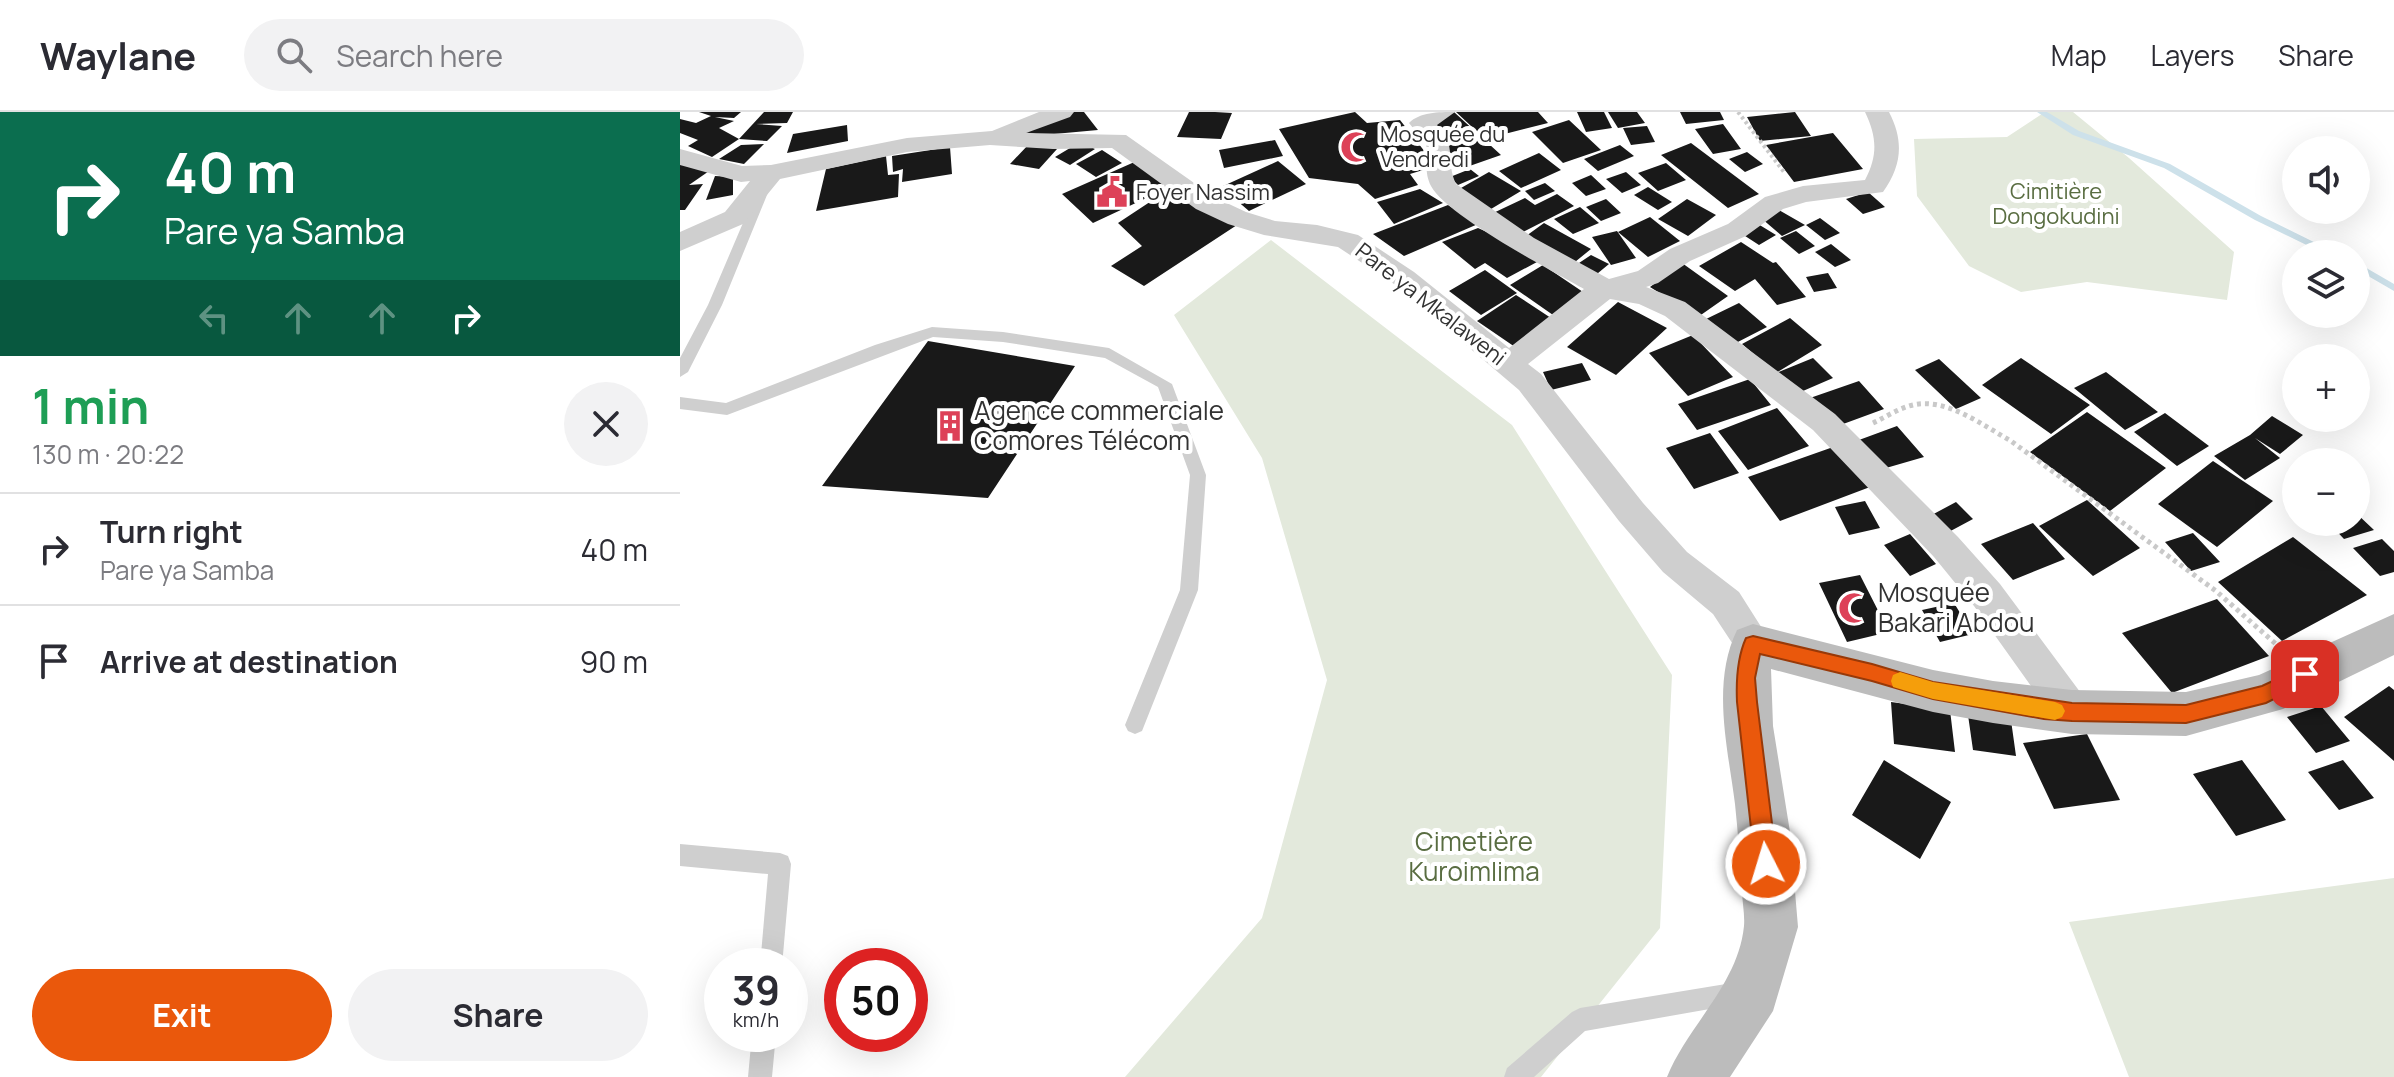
<!DOCTYPE html>
<html lang="en">
<head>
<meta charset="utf-8">
<style>
  body { margin:0; font-family:Manrope,sans-serif; background:#f2f2f3; color:#2b2b33; height:100vh; display:flex; flex-direction:column; font-size:30px; white-space:nowrap }
  * { box-sizing:border-box; margin:0 }
  p { font-size:26px; color:#7c7c81 }
  .icon { flex:none; width:44px; height:44px; fill:none; stroke:currentColor; stroke-width:2; stroke-linecap:round; stroke-linejoin:round }
  .map { position:relative; flex:1; overflow:hidden }
  .panel { display:flex; flex-direction:column; background:#fff; width:680px }
  .panel>* { flex:none }
  .banner { background:#0b6e4f; color:#fff; overflow:hidden }
  .fabs { position:absolute; left:1602px; top:24px; display:grid; gap:16px }
  .fabs a { display:grid; place-items:center; width:88px; height:88px; border-radius:50%; background:#fff; box-shadow:0 8px 32px #0002; font-size:40px }
  .speed { position:absolute; left:24px; top:836px; display:flex; gap:16px; font-size:40px; font-weight:700; text-align:center }
  .speed>* { display:grid; place-content:center; width:104px; height:104px; border-radius:50%; background:#fff; box-shadow:0 8px 32px #0002; line-height:1 }
  .speed small { font-size:20px; font-weight:400 }
  .speed .limit { border:12px solid #d22; background:#fff; color:#111 }
  .pin { position:absolute; display:grid; place-items:center; width:68px; height:68px; color:#fff; margin:-34px; border-radius:16px; box-shadow:0 4px 12px #0006 }
  .me { position:absolute; width:88px; margin:-44px; rotate:355deg; stroke-linejoin:round; filter:drop-shadow(0 0 6px #0008) }
  .turn { display:flex; align-items:center; gap:28px; height:168px; padding:0 32px; font-size:36px }
  .turn .icon { width:104px; height:104px; stroke-width:2.5 }
  .turn b { display:block; font-size:56px; line-height:68px }
  .lanes { display:flex; align-items:center; height:76px; padding:0 32px; background:#0003; justify-content:center; gap:40px; direction:ltr }
  .lanes .off { opacity:.35 }
  .round { display:grid; place-items:center; flex:none; width:84px; height:84px; border-radius:42px; background:#f2f2f3 }
  .summary { display:flex; align-items:center; justify-content:space-between; height:136px; padding:0 32px }
  h1 { font-size:48px; font-weight:700; line-height:60px; color:#1e9e55 }
  .cta { display:flex; gap:16px; margin-top:auto; padding:16px 32px }
  .cta a { flex:1; height:92px; border-radius:48px; background:#ea580c; color:#fff; font-size:32px; font-weight:700; line-height:92px; text-align:center }
  .cta a+a { background:#f2f2f3; color:#2b2b33 }
  ul { padding:0; list-style:none }
  li { display:flex; align-items:center; gap:24px; height:112px; padding:0 32px; border-top:2px solid #e1e1e2 }
  li div { flex:1 }
  li b { display:block; font-size:30px }
  li em { font-style:normal }
  header { display:flex; align-items:center; gap:48px; box-sizing:border-box; height:112px; padding:0 40px; background:#fff; border-bottom:2px solid #e1e1e2 }
  header strong { font-size:38px }
  nav { display:flex; gap:44px; margin-inline-start:auto; font-size:28px }
  .search { width:560px; height:72px; background:#f2f2f3; display:flex; align-items:center; gap:20px; box-sizing:border-box; padding:0 28px; border-radius:44px; color:#7c7c81; font-size:30px }
  main { display:flex; flex:1; min-height:0 }
  .map>svg:first-child { display:block }
</style>
</head>
<body>
<header>
<strong>Waylane</strong>
<div class="search"><svg class="icon" aria-label="search" viewBox="0 0 24 24"><circle cx="10" cy="10" r="6"/><path d="M15 15l6 6"/></svg>Search here</div>
<nav><a>Map</a><a>Layers</a><a>Share</a></nav>
</header>
<main>
<section class="panel">
<div class="banner">
<div class="turn"><svg class="icon" aria-label="right" viewBox="0 0 24 24"><path d="M7 20v-9h11M14 6l5 5-5 5"/></svg><div><b>40 m</b>Pare ya Samba</div></div>
<div class="lanes"><svg class="icon off" aria-label="left" viewBox="0 0 24 24"><path d="M17 20v-9H6M10 6l-5 5 5 5"/></svg><svg class="icon off" aria-label="ahead" viewBox="0 0 24 24"><path d="M12 20V5M6 11l6-6 6 6"/></svg><svg class="icon off" aria-label="ahead" viewBox="0 0 24 24"><path d="M12 20V5M6 11l6-6 6 6"/></svg><svg class="icon" aria-label="right" viewBox="0 0 24 24"><path d="M7 20v-9h11M14 6l5 5-5 5"/></svg></div>
</div>
<div class="summary"><div><h1>1 min</h1><p>130 m · 20:22</p></div><a class="round"><svg class="icon" aria-label="close" viewBox="0 0 24 24"><path d="M6 6l12 12M18 6L6 18"/></svg></a></div>
<ul>
<li><svg class="icon" aria-label="right" viewBox="0 0 24 24"><path d="M7 20v-9h11M14 6l5 5-5 5"/></svg><div><b>Turn right</b><p>Pare ya Samba</p></div><em>40 m</em></li>
<li><svg class="icon" aria-label="arrive" viewBox="0 0 24 24"><path d="M6 21V4h12l-3 4 3 4H6"/></svg><div><b>Arrive at destination</b></div><em>90 m</em></li>
</ul>
<div class="cta"><a>Exit</a><a>Share</a></div>
</section>
<div class="map">
<svg width="1714" height="965" viewBox="0 0 1714 965">
  <rect width="100%" height="100%" fill="#fff"/>
  <path fill="#e3e9dc" d="M1365 0H1393L1449 46 1554 140 1547 188 1407 170 1341 180 1289 154 1237 84 1234 27 1327 25Z
    M591 128 832 313 992 563 980 816 861 965H445L582 806 647 568 582 346 494 203Z
    M1714 766V965H1449L1389 810Z"/>
  <g fill="none" stroke-linecap="round" stroke-linejoin="round">
    <path fill="#cde1ea" fill-rule="evenodd" d="M1357 0H1367L1399 19 1490 52 1581 104 1658 142H1645L1575 108 1484 56 1393 23Z
      M1676 150 1714 172V179L1676 157Z"/>
  </g>
  <path fill="#191919" d="M19 0H61L54 6 35 5 54 9 39 16 59 27 32 45 8 34 18 28 0 21V7L16 11 31 4Z
    M84 0H113L107 11 76 12 102 14 87 29 59 27Z
    M393 0H404L418 18 363 23 342 20Z
    M509 0H535L552 1 541 27 497 25Z
    M675 0 687 11 720 8 756 54 730 62 738 73 695 87 678 72 629 66 599 17Z
    M774 0 821 43 781 57 750 14Z
    M776 0H858L868 11 805 27Z
    M897 0H924L932 16 906 20Z
    M928 0H957L965 11 938 16Z
    M1000 0H1040L1044 8 1006 12Z
    M1115 0 1131 24 1080 29 1067 5Z
    M889 8 921 38 883 51 852 20Z
    M1043 12 1061 37 1033 42 1015 17Z
    M167 13 168 29 107 41 113 22Z
    M967 14 975 30 951 33 943 16Z
    M1153 21 1183 57 1114 70 1086 33Z
    M595 28 603 44 544 56 539 38Z
    M400 30 415 37 390 53 375 45Z
    M1011 31 1079 82 1048 96 981 43Z
    M84 32 64 52 39 47 61 33Z
    M349 32 377 37 359 57 330 52Z
    M940 33 954 44 918 59 904 47Z
    M270 35 272 62 222 70 223 57 213 60 212 44Z
    M422 38 442 51 416 65 396 52Z
    M1067 40 1083 52 1065 60 1049 47Z
    M859 41 881 58 841 76 819 59Z
    M206 44 208 63 219 62 218 85 136 99 146 57Z
    M459 48 490 75 413 111 382 82Z
    M598 49 626 72 569 99 541 75Z
    M0 50 32 57 9 73 23 72 5 98H0Z
    M986 51 1006 68 978 79 958 61Z
    M790 57 799 64 778 73 770 65Z
    M809 60 841 79 806 100 774 80Z
    M946 60 961 73 942 81 926 67Z
    M911 63 926 77 906 84 892 71Z
    M35 64 53 65V83L26 88Z
    M865 71 875 79 854 88 845 79Z
    M968 75 992 90 978 98 954 83Z
    M740 77 763 91 714 112 697 90Z
    M488 78 557 113 464 174 431 154 462 134 438 111Z
    M1188 80 1205 95 1183 102 1166 87Z
    M877 82 894 94 835 124 809 103 845 86 855 93Z
    M926 87 941 101 921 109 906 95Z
    M1007 87 1036 103 1008 124 978 107Z
    M768 93 798 112 724 144 693 122Z
    M900 95 919 111 893 122 874 107Z
    M1097 97 1125 113 1102 124 1081 106Z
    M970 105 1000 129 968 145 938 120Z
    M1140 106 1160 121 1145 128 1126 113Z
    M864 111 911 137 890 154 842 127Z
    M1078 112 1096 123 1079 133 1062 122Z
    M798 116 836 133 857 150 827 166 805 151 795 157 762 130Z
    M937 119 956 146 931 153 912 125Z
    M1116 119 1135 134 1119 142 1100 126Z
    M1061 130 1093 151 1096 150 1126 185 1097 193 1075 167 1055 179 1019 154Z
    M1151 132 1171 148 1155 155 1135 140Z
    M911 143 929 152 912 166 893 155Z
    M1002 151 1048 184 1018 205 970 175Z
    M863 153 906 182 873 203 830 173Z
    M805 158 837 181 801 203 769 179Z
    M1148 161 1157 176 1134 180 1126 165Z
    M836 183 874 208 835 235 797 209Z
    M938 190 987 216 936 263 887 235Z
    M1059 191 1087 215 1050 234 1022 209Z
    M1110 206 1142 233 1096 261 1062 232Z
    M1013 223 1053 265 1008 284 969 241Z
    M248 229 395 254 308 386 142 374Z
    M1133 246 1153 266 1116 282 1096 261Z
    M1341 246 1410 293 1371 322 1302 273Z
    M1259 247 1301 286 1276 297 1235 258Z
    M902 251 911 268 871 278 863 260Z
    M1426 260 1478 300 1445 318 1394 276Z
    M1070 267 1091 293 1017 318 998 292Z
    M1179 269 1204 297 1155 315 1130 286Z
    M1097 296 1129 334 1068 358 1038 319Z
    M1407 300 1486 356 1430 399 1350 340Z
    M1485 301 1529 334 1497 354 1454 320Z
    M1592 304 1623 323 1600 342 1575 326 1600 346 1565 368 1534 344 1570 323Z
    M1217 314 1244 345 1206 356 1179 328Z
    M1030 321 1059 361 1014 377 986 336Z
    M1156 334 1190 375 1100 409 1068 365Z
    M1533 349 1593 389 1537 435 1478 392Z
    M1407 388 1460 436 1413 464 1359 414Z
    M1185 389 1200 416 1169 423 1155 395Z
    M1276 390 1293 407 1265 422 1248 405Z
    M1676 401 1694 418 1664 427 1648 410H1676Z
    M1353 411 1385 447 1333 468 1301 432Z
    M1513 421 1540 450 1511 459 1485 430Z
    M1230 422 1256 452 1230 464 1204 433Z
    M1613 425 1687 483 1602 529 1538 470Z
    M1702 427 1714 439V460L1700 464 1673 436Z
    M1180 463 1209 520 1167 530 1139 471Z
    M1537 487 1589 544 1492 581 1442 521Z
    M1274 491 1293 522 1260 530 1242 498Z
    M1709 574 1714 578V649L1664 605Z
    M1211 590 1270 598 1275 640 1214 632Z
    M1641 594 1670 629 1636 641 1607 605Z
    M1287 596 1330 601 1336 644 1293 638Z
    M1407 622 1440 688 1374 697 1343 631Z
    M1204 648 1271 690 1240 747 1172 703Z
    M1562 648 1606 708 1556 724 1513 662Z
    M1663 648 1694 686 1659 698 1628 660Z"/>
  <g fill="none" stroke-linecap="round" stroke-linejoin="round">
    <path stroke="#c9c9c9" stroke-width="4" stroke-dasharray="3 3" stroke-linecap="butt" d="M1058 0 1104 60"/>
    <path stroke="#c9c9c9" stroke-width="5" stroke-dasharray="4 4" stroke-linecap="butt" d="M1193 311C1206 305 1219 296 1233 293 1266 285 1304 314 1331 329L1536 479 1597 533"/>
    <path fill="#cfcfcf" fill-rule="evenodd" d="M83 74 89 78 42 193 8 260 0 265V246L28 193 77 78Z
      M252 215 323 220 429 236 492 272 526 363 518 478 462 619 455 622 448 619 445 613 500 478 510 363 478 275 425 246 323 230 253 225 47 303 0 297V285L46 291 195 233Z
      M0 732 100 741 108 744 111 752 102 854H80L88 762 0 754Z
      M1058 870 1066 873 1069 881 1066 889 1058 892 905 919 854 965H824L827 956 892 900 900 896Z
      M72 922H96L92 965H68Z"/>
    <path fill="#cfcfcf" fill-rule="evenodd" d="M359 0H394L390 5 346 21 446 23 534 85 566 100 595 109 637 113 678 123 734 160 829 236 904 177C872 159 766 103 751 74 743 58 749 48 746 32L729 11C740 0 758 0 775 0L757 13C778 35 765 48 776 72L854 126 929 167 958 159 990 137 1048 112 1085 85 1123 74 1185 68C1198 43 1197 25 1185 0H1209C1224 29 1222 53 1203 80L1126 90 1103 97 1066 124 1010 149 978 171 966 175 1005 190 1155 302 1278 425 1320 472 1406 588 1411 600 1406 612 1392 618 1378 612 1294 494 1254 445 1133 318 985 204 959 192 930 187 848 252 861 262 963 391 1007 440 1059 480 1092 532 1086 543 1073 548 1060 543 1033 502 983 460 939 409 839 278 714 172 658 135 584 123 548 112 516 97 432 36 373 37 310 33 227 40 100 67 63 112 0 139V120L45 100 70 69 61 70 0 53V37L62 54 91 53 227 26 312 19Z"/>
    <path fill="#bcbcbc" fill-rule="evenodd" d="M1714 502V543L1603 597 1506 624 1392 622 1313 611 1253 600 1091 557 1093 614 1110 720 1118 815 1093 899 1050 965H987C1008 913 1058 873 1064 814 1065 803 1062 789 1062 778 1060 749 1058 721 1055 692 1048 636 1031 572 1057 518L1073 512 1253 558 1313 569 1392 578 1506 580 1579 563Z"/>
  </g>
  <path fill="#ea580c" stroke="#983908" stroke-width="2" d="M1073 524 1192 552 1253 570 1392 591 1506 593 1582 574 1625 554 1631 556 1634 562 1631 568 1586 591 1506 611 1392 609 1364 607 1253 587 1192 569 1080 542 1075 566 1077 590 1097 752 1094 759 1086 763 1078 759 1075 752 1057 590C1056 568 1057 546 1066 526Z"/>
  <path fill="#f59e0b" d="M1220 560 1253 570 1375 590 1382 593 1385 599 1382 605 1375 608 1253 587 1213 575 1211 569 1213 563Z"/>
  <defs>
    <symbol id="mosque-bare" viewBox="-9 -9 18 18"><path d="M3.5-4.9A6 6 0 1 0 3.5 4.9A5 5 0 1 1 3.5-4.9Z" fill="#dd4158" stroke="#fff" stroke-width="2.5" paint-order="stroke"/></symbol>
    <symbol id="civic-bare" viewBox="-9 -9 18 18"><path d="M-.6-6.5H3V-4.5H.6V-3L4-1V1h2V6H-6V1h2V-1L-.6-3ZM-1.2 2.5V6h2.4V2.5Z" fill="#dd4158" stroke="#fff" stroke-width="2.5" paint-order="stroke"/></symbol>
    <symbol id="building-bare" viewBox="-9 -9 18 18"><path d="M-4-6H4V6H1V3H-1V6H-4ZM-2.5-4.3h1.7v1.8h-1.7ZM.8-4.3h1.7v1.8H.8ZM-2.5-1h1.7V.8h-1.7ZM.8-1h1.7V.8H.8Z" fill="#dd4158" stroke="#fff" stroke-width="2.5" paint-order="stroke"/></symbol>
  </defs>
  <g fill-rule="evenodd">
    <use href="#mosque-bare" x="654" y="13" width="44" height="44"/>
    <use href="#civic-bare" x="410" y="58" width="44" height="44"/>
    <use href="#building-bare" x="248" y="292" width="44" height="44"/>
    <use href="#mosque-bare" x="1152" y="474" width="44" height="44"/>
  </g>
  <g text-anchor="middle" stroke-width="8" stroke-linejoin="round" paint-order="stroke">
    <g font-size="22" fill="#323232" stroke="#fff" text-anchor="start">
      <text x="700" y="30">Mosquée du<tspan x="700" dy="25">Vendredi</tspan></text>
      <text x="456" y="88">Foyer Nassim</text>
    </g>
    <g font-size="22" fill="#596d41" stroke="#fff">
      <text x="1376" y="87">Cimitière<tspan x="1376" dy="25">Dongokudini</tspan></text>
    </g>
    <g font-size="22" fill="#323232" stroke="#fff">
      <text transform="translate(751 192) rotate(38)" y="8">Pare ya Mkalaweni</text>
    </g>
    <g font-size="26" fill="#323232" stroke="#fff" text-anchor="start">
      <text x="294" y="308">Agence commerciale<tspan x="294" dy="30">Comores Télécom</tspan></text>
      <text x="1198" y="490">Mosquée<tspan x="1198" dy="30">Bakari Abdou</tspan></text>
    </g>
    <g font-size="26" fill="#596d41" stroke="#fff">
      <text x="794" y="739">Cimetière<tspan x="794" dy="30">Kuroimlima</tspan></text>
    </g>
  </g>
</svg>
<div class="fabs">
<a><svg class="icon" aria-label="sound" viewBox="0 0 24 24"><path d="M4 9h4l5-4v14l-5-4H4zM17 9q2 3 0 6"/></svg></a>
<a><svg class="icon" aria-label="layers" viewBox="0 0 24 24"><path d="M12 4l9 5-9 5-9-5zM3 14l9 5 9-5"/></svg></a>
<a>+</a>
<a>−</a>
</div>
<div class="speed"><div>39<small>km/h</small></div><div class="limit">50</div></div>
<div class="pin" style="left:1625px;top:562px;background:#d93025"><svg class="icon" aria-label="arrive" viewBox="0 0 24 24"><path d="M6 21V4h12l-3 4 3 4H6"/></svg></div>
<svg class="me" style="left:1086px;top:752px" viewBox="-20 -20 40 40"><circle r="17" fill="#ea580c" stroke="#fff" stroke-width="3"/><path d="M0-11L8 9 0 5-8 9z" fill="#fff"/></svg>
</div>
</main>
</body>
</html>
